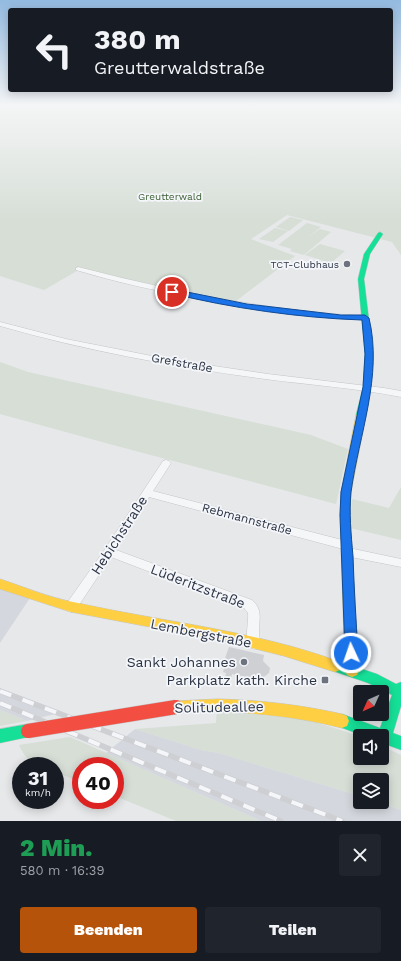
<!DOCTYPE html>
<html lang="de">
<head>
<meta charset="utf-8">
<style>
  body { margin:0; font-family:"Work Sans",sans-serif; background:#20242c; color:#f1f3f6; height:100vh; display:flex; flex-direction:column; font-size:15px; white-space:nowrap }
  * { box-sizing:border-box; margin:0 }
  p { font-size:13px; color:#9ea1a6 }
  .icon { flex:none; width:22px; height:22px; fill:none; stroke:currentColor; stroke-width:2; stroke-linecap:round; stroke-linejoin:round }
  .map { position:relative; height:821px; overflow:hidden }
  .sheet { display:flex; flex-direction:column; background:#171b24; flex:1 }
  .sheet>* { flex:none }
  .banner { position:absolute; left:8px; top:8px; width:385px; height:84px; border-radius:4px; box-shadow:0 2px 10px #0003; background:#171b24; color:#f1f3f6; overflow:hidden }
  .needle { width:26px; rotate:225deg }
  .controls { position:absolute; left:353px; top:685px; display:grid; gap:8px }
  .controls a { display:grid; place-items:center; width:36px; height:36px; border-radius:4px; background:#171b24; box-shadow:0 2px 10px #0003; font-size:20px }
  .speed { position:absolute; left:12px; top:757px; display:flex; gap:8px; font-size:20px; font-weight:700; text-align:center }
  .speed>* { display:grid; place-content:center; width:52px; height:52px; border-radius:50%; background:#171b24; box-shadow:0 2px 10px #0003; line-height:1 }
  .speed small { font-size:10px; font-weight:400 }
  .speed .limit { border:6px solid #d22; background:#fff; color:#111 }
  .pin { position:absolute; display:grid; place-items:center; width:34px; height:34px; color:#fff; margin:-17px; border:2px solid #fff; border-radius:50%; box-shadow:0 1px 4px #0007 }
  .me { position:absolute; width:44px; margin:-22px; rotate:357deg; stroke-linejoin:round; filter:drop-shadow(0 0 3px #0008) }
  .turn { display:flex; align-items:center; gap:14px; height:84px; padding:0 20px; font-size:18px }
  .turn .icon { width:52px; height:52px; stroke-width:2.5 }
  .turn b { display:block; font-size:28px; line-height:34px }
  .round { display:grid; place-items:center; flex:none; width:42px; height:42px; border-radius:4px; background:#20242c }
  .overview { display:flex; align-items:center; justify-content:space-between; height:68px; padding:0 20px }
  h1 { font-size:24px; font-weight:800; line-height:30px; color:#1e9e55 }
  .action { display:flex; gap:8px; margin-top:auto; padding:8px 20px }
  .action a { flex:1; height:46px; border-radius:4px; background:#b45309; color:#fff; font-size:16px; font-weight:800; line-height:46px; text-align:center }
  .action a+a { background:#20242c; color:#f1f3f6 }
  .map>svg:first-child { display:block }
</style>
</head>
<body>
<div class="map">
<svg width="401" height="821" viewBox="0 0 401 821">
  <rect width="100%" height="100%" fill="#e6e8ea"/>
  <path fill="#d4d7dd" d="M0 587 30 598 0 643Z
    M0 688 63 712 27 721 0 710Z
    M135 729 201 750 219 753 360 796V802H379L401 810V821H261L106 753Z"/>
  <path fill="#d6ded6" d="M0 106H401V255L392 242 287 215 251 239 295 256 236 301 170 289 82 268 44 290 0 276Z
    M290 217 303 220 289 231 276 227Z
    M307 223 321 227 307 238 320 229 331 232 304 255 290 251 292 249 278 245Z
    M275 228 288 231 273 242 259 239Z
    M320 244 345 251 331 263 305 255Z
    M0 362 28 372 311 435 348 449 336 504 113 445 0 414Z
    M401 487V540L350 528 352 499 389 508Z
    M0 710 27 721 0 726Z
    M217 711 305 719 360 736V758H382V746L401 755V810L379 802H382V780H360V796L219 753 201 750 135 729 216 723Z
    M70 737 261 821H176L115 796V766H81V782L55 772V766C36 766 27 763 19 745Z"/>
  <path fill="#ced0d3" d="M229 647 264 655 263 661 270 668 269 673 260 680 232 674 231 679 225 678 226 673 223 672 225 664H223Z"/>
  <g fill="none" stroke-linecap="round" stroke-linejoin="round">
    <defs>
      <path id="street" d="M78 267C172 291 268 311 365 316L369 318 365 320C308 317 253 309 197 298 156 291 116 282 76 270V268Z
        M0 322 66 339 167 359 268 374 384 388 401 391V397C356 388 311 385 265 379 176 367 87 351 0 326Z
        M166 460 169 461 171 463 153 491 346 541 350 542 352 545 349 548 401 559V567L346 556 342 555 340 552 343 549 149 497 116 550 252 600C263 610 259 618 259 631 259 637 261 641 258 647L254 649 250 647C244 636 249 624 248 613L244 608 111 557 75 611 71 612 67 611 65 607 67 603 105 549 163 461Z"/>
      <path id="fast" d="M380 232 383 234 370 254 364 279 373 354 371 387 366 415 361 418 356 415 363 387 365 354 358 279 364 254 378 233Z
        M335 660 377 674 396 684 401 682V706L393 733 401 736V750L382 743V736H364L337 726 335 721 337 716 342 714 380 728 392 695 368 683 330 670 328 666 330 662Z
        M28 724 33 726 35 731 33 736 0 743V729Z"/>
      <path id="slow" d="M361 412 366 415 351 492 350 515 359 671 357 675 352 677 347 675 345 671 340 515 341 492 356 415Z
        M0 579C24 587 48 597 73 602 162 622 254 630 340 662L342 666 340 670 335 672 284 656 224 641 71 612 0 589Z
        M218 699C261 700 301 705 342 714L347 716 349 721 347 726 342 728C287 714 233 710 176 713L171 712 169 707 171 702 176 701Z"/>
    </defs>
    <use href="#street" stroke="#c4c6c8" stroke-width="1"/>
    <use href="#fast" stroke="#c4c6c8" stroke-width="1"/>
    <use href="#slow" stroke="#c4c6c8" stroke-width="1"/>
    <use href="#street" fill="#f5f6f7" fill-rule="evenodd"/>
    <use href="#fast" fill="#16e098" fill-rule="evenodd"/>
    <use href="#slow" fill="#ffcf43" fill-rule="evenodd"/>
    <defs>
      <path id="rail" d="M0 691 342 821
        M0 703 281 821"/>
    </defs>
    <use href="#rail" stroke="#cecfd2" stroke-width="5.5"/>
    <use href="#rail" stroke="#f4f6f9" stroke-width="4" stroke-dasharray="12" stroke-linecap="butt"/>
    <defs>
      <path id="jam-bridge" d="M28 731 176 707"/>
    </defs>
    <use href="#jam-bridge" stroke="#c4c6c8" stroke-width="15" stroke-linecap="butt"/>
    <use href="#jam-bridge" stroke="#f24e42" stroke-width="14"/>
  </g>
  <linearGradient id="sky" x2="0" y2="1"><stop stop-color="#93bae0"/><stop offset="0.48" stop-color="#f4f5f6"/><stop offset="1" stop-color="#f4f5f6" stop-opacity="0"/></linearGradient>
  <rect width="401" height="221" fill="url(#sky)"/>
  <path fill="#1a73e8" stroke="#114b97" d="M172 289 247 304 341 315H365L369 318C383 376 359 434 351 492 349 513 351 534 353 556 354 588 356 620 358 653L356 657 351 659 347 657 345 653 340 515 341 492 363 387 365 354 362 320C300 318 230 308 170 293L169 292Z"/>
  <g fill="#6c737f" stroke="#f4f6f9" stroke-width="1.5">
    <circle cx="347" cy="264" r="4"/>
    <circle cx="244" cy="662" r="4"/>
    <rect x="321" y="676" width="8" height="8" rx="2"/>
  </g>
  <g text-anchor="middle" stroke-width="3.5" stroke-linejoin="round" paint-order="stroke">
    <g font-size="10" fill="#3f6138" stroke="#f4f6f9">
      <text x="170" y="200">Greutterwald</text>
    </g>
    <g font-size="10" fill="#2b3445" stroke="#f4f6f9" text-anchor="end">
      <text x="339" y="268">TCT-Clubhaus</text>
    </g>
    <g font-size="12" fill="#2b3445" stroke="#f4f6f9">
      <text transform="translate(182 363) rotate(10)" y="4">Grefstraße</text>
      <text transform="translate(247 519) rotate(15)" y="4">Rebmannstraße</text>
    </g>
    <g font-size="14" fill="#2b3445" stroke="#f4f6f9">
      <text transform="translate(119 535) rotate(-57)" y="5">Hebichstraße</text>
      <text transform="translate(198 586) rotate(21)" y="5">Lüderitzstraße</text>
      <text transform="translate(201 633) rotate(11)" y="5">Lembergstraße</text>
      <text transform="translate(219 707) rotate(-1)" y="5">Solitudeallee</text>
    </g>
    <g font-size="14" fill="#2b3445" stroke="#f4f6f9" text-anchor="end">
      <text x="236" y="667">Sankt Johannes</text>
      <text x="317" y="685">Parkplatz kath. Kirche</text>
    </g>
  </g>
</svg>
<div class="controls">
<a><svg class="needle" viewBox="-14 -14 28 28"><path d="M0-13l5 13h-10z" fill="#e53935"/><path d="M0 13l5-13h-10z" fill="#9ea1a6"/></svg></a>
<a><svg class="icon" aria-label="sound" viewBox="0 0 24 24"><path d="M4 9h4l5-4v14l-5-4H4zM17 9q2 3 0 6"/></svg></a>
<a><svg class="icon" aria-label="layers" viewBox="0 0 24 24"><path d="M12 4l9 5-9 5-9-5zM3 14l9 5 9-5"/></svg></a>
</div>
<div class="speed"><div>31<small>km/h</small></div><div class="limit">40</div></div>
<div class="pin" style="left:172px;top:292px;background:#d93025"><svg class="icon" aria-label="arrive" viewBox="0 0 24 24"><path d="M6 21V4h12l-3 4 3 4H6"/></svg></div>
<svg class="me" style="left:351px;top:653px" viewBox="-20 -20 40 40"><circle r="17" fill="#1a73e8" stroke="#fff" stroke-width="3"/><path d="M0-11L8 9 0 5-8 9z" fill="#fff"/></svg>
<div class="banner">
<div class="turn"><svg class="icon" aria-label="left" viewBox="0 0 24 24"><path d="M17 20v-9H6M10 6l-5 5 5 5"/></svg><div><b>380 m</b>Greutterwaldstraße</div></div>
</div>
</div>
<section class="sheet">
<div class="overview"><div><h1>2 Min.</h1><p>580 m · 16:39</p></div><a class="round"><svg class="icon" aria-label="close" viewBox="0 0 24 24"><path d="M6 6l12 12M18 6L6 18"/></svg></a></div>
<div class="action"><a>Beenden</a><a>Teilen</a></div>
</section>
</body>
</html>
